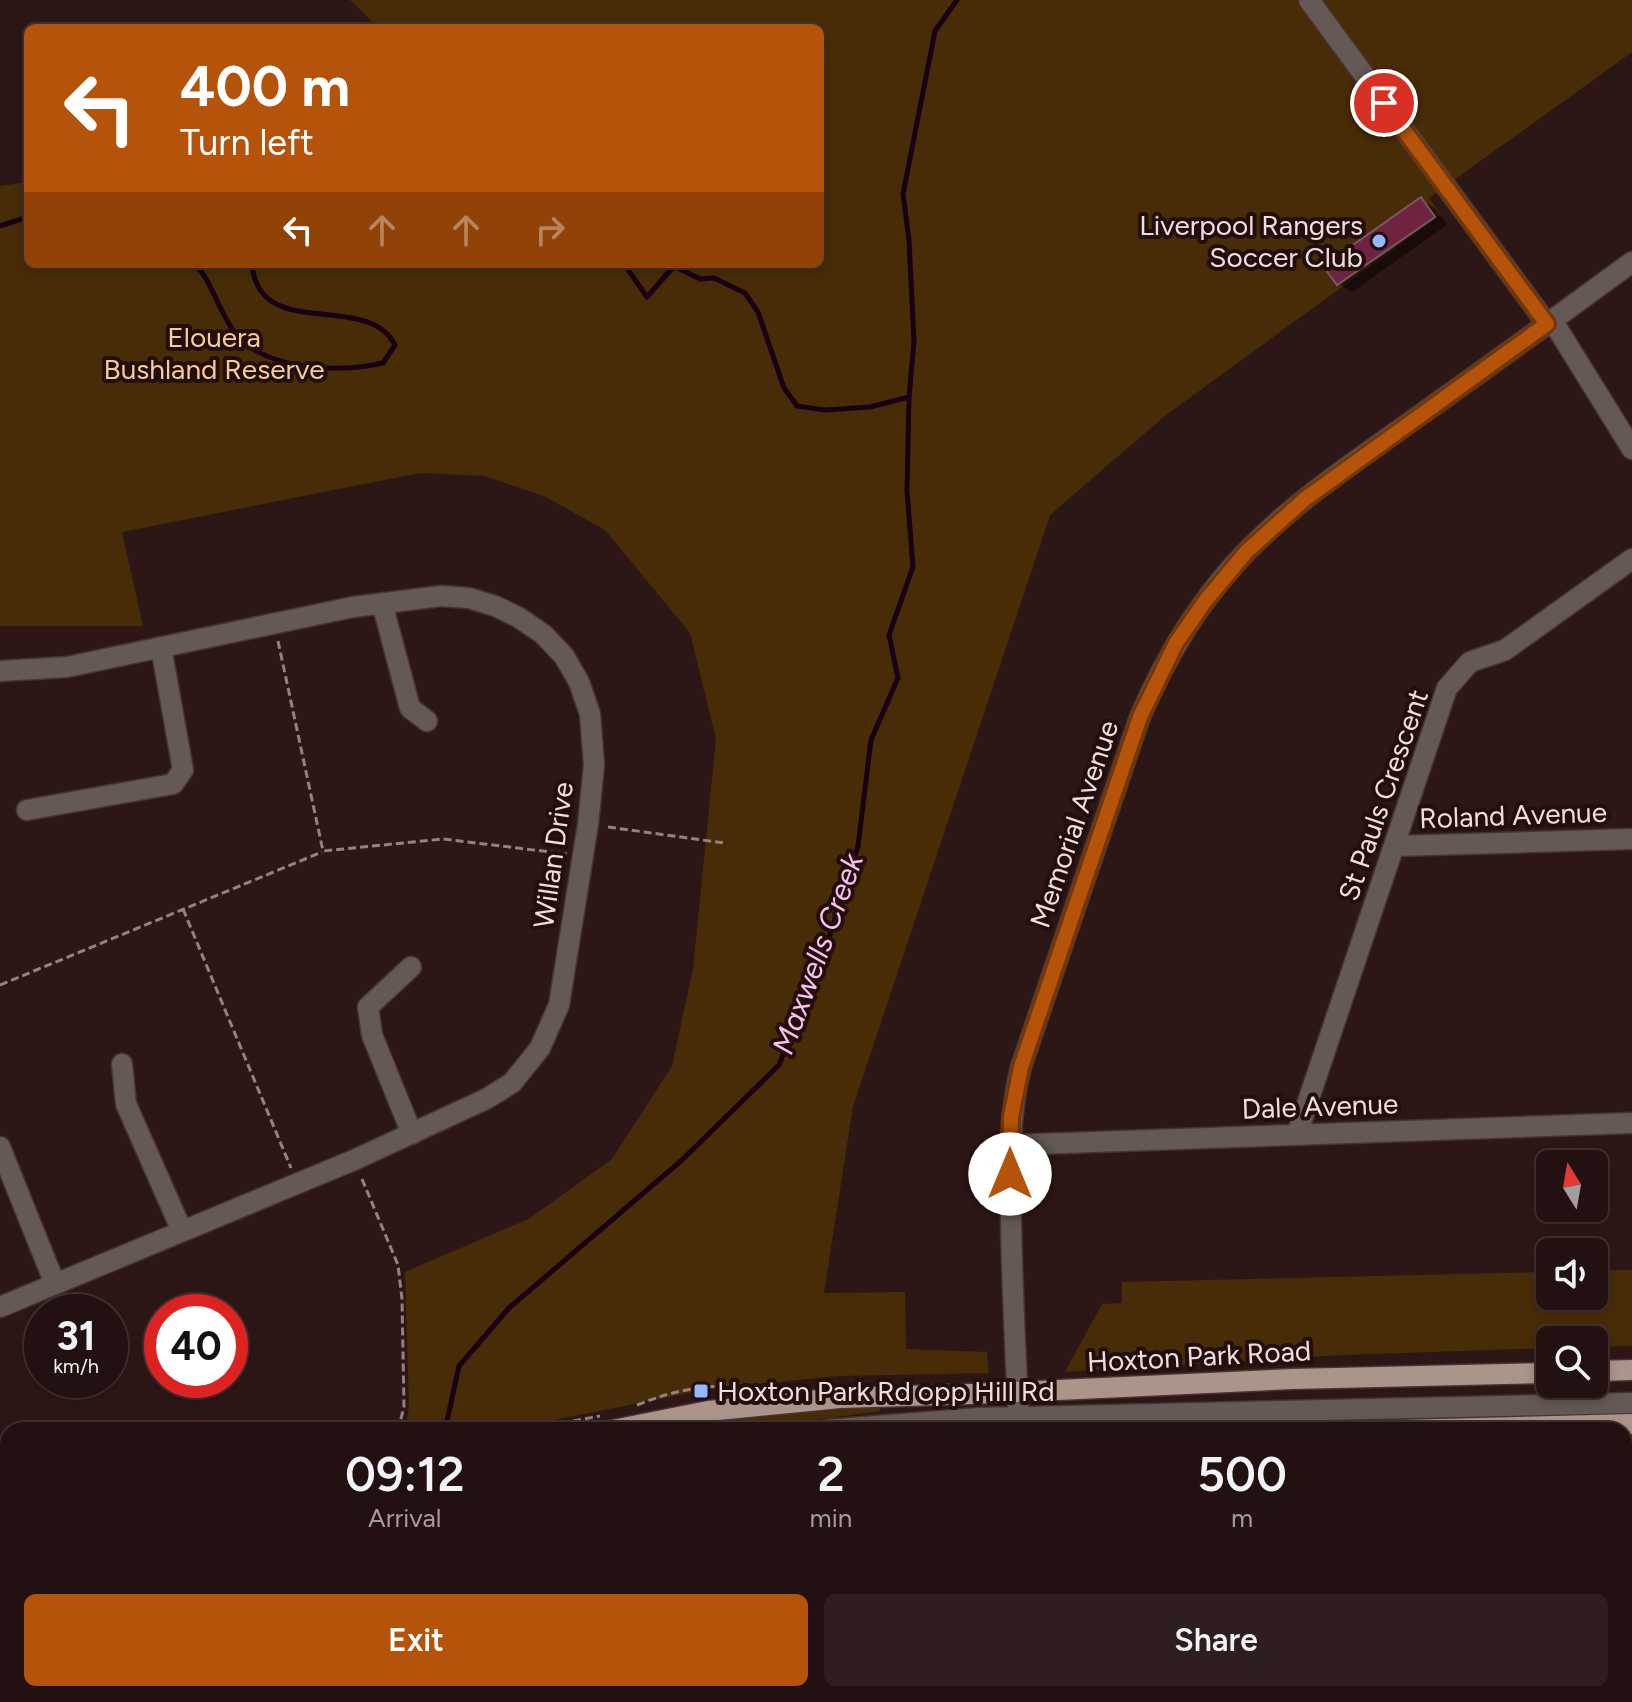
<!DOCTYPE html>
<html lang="en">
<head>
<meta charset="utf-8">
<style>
  body { margin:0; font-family:Figtree,sans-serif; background:#2e1f1e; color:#f1f3f6; height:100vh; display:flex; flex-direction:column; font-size:30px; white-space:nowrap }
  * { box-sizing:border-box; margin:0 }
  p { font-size:26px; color:#a29d9f }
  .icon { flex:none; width:44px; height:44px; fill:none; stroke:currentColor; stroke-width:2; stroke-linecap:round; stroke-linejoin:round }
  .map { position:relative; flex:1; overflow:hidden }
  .sheet { position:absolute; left:0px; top:1422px; width:1632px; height:280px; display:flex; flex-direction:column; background:#221110; border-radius:24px 24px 0 0; box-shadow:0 4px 12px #0003,0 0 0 2px #3f3130 }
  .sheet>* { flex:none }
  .banner { position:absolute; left:24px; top:24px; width:800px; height:244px; border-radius:12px; box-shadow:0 4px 12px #0003,0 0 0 2px #3f3130; background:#b45309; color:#fff; overflow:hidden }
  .needle { width:52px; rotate:349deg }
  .buttons { position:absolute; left:1536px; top:1150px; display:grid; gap:16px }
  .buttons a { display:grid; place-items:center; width:72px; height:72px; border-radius:12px; background:#221110; box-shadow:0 4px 12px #0003,0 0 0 2px #3f3130; font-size:40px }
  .speed { position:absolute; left:24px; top:1294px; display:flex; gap:16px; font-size:40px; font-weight:700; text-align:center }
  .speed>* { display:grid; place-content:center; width:104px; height:104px; border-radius:50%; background:#221110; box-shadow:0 4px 12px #0003,0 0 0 2px #3f3130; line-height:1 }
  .speed small { font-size:20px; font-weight:400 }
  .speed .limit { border:12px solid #d22; background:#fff; color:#111 }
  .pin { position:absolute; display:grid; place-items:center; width:68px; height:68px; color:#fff; margin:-34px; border:4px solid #fff; border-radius:50%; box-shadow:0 2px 8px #0007 }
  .me { position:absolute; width:88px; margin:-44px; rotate:0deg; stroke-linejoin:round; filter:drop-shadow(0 0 6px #0008) }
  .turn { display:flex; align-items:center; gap:28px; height:168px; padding:0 24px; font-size:36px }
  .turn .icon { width:104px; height:104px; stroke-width:2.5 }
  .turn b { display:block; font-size:56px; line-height:68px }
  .lanes { display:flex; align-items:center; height:76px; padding:0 24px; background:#0003; justify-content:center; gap:40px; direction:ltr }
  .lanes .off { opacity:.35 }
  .eta { display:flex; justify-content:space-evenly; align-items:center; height:136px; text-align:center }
  .eta b { font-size:48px; font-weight:600; line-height:56px }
  .button { display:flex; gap:16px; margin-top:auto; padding:16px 24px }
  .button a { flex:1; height:92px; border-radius:12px; background:#b45309; color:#fff; font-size:32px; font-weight:600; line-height:92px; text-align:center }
  .button a+a { background:#2e1f1e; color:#f1f3f6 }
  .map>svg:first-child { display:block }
</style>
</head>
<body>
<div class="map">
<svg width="1632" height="1702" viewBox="0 0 1632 1702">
  <rect width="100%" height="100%" fill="#2d1716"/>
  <path fill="#482c07" d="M350 0H1632V52L1429 198 1441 215 1166 415 1050 515 853 1106 824 1293 905 1292 906 1349 987 1352 989 1373 839 1376 714 1388 559 1419 474 1430H406L409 1406 405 1272 530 1218 612 1159 672 1066 693 969 716 738 690 633 605 530 546 497 485 476 420 473 122 532 143 626H0V186L28 182V264H820V28H379Z
    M1594 1270H1632V1346L1594 1347V1340H1550V1348L1343 1355 1065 1372 1102 1304 1122 1303V1282L1550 1272V1296H1594Z
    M880 1405V1411L793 1423 723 1429 721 1419 758 1413Z"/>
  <path fill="#0007" d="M1421 200 1435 208 1447 225 1352 292 1339 284Z
    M122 1694 138 1702H105L107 1701Z
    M182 1694H208L211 1702H184Z
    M239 1694H285L281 1702H243Z"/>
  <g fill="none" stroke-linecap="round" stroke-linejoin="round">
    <path stroke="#190015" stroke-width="5" d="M0 226 28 217
      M195 264C212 281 219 313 236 334 267 371 339 373 383 363L395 345C368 290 258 343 252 264
      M624 264 647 297 674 266 700 279 714 278 745 293 758 312 784 388 797 406 825 410 870 407 909 397
      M445 1430 459 1366 509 1308 682 1160 779 1065 827 944 858 846 871 740 898 678 889 635 913 567 907 491 909 397 914 341 909 240 903 194 935 31 957 0
      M320 1702 325 1694"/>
  </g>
  <path fill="#702243" stroke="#755a63" stroke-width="2" d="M1421 197 1435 217 1337 285 1323 266Z"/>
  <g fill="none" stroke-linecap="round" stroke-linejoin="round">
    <defs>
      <path id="minor" d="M1309 0 1547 324
        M1552 320 1632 449
        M382 603 410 708 427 721
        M0 671 67 667 353 607 441 596 469 598 495 606 518 617 543 634 564 656 579 682 590 714 594 765 588 824 559 1005 540 1048 512 1083 486 1099 354 1160 0 1307
        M27 810 173 784 183 770 161 647
        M1395 846 1632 839
        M411 967 368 1007 372 1035 412 1134
        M122 1064 126 1104 182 1231
        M1297 1134 1447 688 1470 662 1505 650 1632 559
        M1010 1145 1632 1123
        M0 1147 55 1284
        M826 1430 979 1418 1632 1403
        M1019 1430C1016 1360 1012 1290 1011 1220 1010 1168 1008 1118 1021 1067L1140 717C1166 656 1201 598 1248 550 1302 495 1368 453 1430 408 1498 360 1565 311 1632 262
        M1624 1519 1632 1520
        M0 1560 8 1557
        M0 1618 8 1614
        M0 1667 8 1664
        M1624 1673 1632 1615
        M167 1694 170 1702
        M220 1694 223 1702
        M686 1694 706 1702
        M1067 1694V1702
        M1315 1694V1702
        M75 1702 94 1694
        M1620 1702 1621 1694"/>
      <path id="major" d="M1594 1371 1632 1370
        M613 1430 708 1411 840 1398 971 1394 1292 1379 1550 1373
        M1401 1430 1632 1424
        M0 1585 8 1581
        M0 1640 8 1637
        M504 1702 507 1694"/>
    </defs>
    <use href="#minor" stroke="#483332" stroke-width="23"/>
    <use href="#major" stroke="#483332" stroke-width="23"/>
    <path stroke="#958180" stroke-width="3" stroke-dasharray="8 4" stroke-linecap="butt" d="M278 641 323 851 443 839 567 854
      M608 827 724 843
      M183 909 291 1168
      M0 985 322 852
      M362 1179 398 1265 402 1299 404 1407 398 1430
      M637 1405C680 1388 706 1385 751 1386
      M526 1430 600 1416"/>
    <use href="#minor" stroke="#645954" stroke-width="20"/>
    <use href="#major" stroke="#ab948a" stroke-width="20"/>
  </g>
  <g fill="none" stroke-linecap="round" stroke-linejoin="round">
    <defs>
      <path id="route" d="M1010 1174 1011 1117 1021 1067 1140 717 1176 643 1206 600 1247 551 1305 499 1547 324 1384 103"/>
    </defs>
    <use href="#route" stroke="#753606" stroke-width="20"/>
    <use href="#route" stroke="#b45309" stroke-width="14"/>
  </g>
  <g fill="#93b7fd" stroke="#230e0e" stroke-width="3">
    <circle cx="1379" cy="241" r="8"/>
    <rect x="693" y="1383" width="16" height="16" rx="4"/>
  </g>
  <g text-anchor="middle" stroke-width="8" stroke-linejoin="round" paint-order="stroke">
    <g font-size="28" fill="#efdedd" stroke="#230e0e" text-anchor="end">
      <text x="1363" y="235">Liverpool Rangers<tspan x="1363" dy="32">Soccer Club</tspan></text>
      <text x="717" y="1401" text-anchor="start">Hoxton Park Rd opp Hill Rd</text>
    </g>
    <g font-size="28" fill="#faca96" stroke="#230e0e">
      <text x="214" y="347">Elouera<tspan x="214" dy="32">Bushland Reserve</tspan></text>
    </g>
    <g font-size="28" fill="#efdedd" stroke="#230e0e">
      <text transform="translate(1383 795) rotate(-71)" y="10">St Pauls Crescent</text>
      <text transform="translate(1513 815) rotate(-2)" y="10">Roland Avenue</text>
      <text transform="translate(1074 824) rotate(-71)" y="10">Memorial Avenue</text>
      <text transform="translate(553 855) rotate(-82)" y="10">Willan Drive</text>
      <text transform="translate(1320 1106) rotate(-2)" y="10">Dale Avenue</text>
      <text transform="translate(1199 1356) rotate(-3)" y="10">Hoxton Park Road</text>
    </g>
    <g font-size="30" font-style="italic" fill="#f9c1ed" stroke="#230e0e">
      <text transform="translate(818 954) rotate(-70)" y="10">Maxwells Creek</text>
    </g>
  </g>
</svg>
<div class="buttons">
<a><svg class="needle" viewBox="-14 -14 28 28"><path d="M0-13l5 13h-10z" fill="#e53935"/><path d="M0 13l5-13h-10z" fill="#a29d9f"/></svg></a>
<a><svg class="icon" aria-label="sound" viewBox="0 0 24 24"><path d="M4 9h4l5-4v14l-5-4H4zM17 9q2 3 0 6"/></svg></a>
<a><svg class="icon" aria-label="search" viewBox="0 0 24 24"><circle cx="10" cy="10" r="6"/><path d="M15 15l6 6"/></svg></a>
</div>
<div class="speed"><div>31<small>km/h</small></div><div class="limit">40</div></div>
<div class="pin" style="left:1384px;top:103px;background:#d93025"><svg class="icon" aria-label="arrive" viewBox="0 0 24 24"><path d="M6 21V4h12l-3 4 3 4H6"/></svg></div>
<svg class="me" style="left:1010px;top:1174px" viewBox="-20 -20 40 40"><circle r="19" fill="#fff"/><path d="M0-13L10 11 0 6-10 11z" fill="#b45309"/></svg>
<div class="banner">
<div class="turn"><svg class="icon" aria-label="left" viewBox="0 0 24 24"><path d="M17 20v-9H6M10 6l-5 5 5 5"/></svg><div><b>400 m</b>Turn left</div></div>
<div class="lanes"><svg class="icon" aria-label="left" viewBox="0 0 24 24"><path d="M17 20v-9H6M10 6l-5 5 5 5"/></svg><svg class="icon off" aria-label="ahead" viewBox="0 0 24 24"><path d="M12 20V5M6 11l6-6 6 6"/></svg><svg class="icon off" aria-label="ahead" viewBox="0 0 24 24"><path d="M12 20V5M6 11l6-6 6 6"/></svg><svg class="icon off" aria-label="right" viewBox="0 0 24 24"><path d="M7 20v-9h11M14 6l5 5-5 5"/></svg></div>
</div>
<section class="sheet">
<div class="eta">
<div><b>09:12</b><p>Arrival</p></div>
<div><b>2</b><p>min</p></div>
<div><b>500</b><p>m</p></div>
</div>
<div class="button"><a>Exit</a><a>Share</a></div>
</section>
</div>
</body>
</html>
